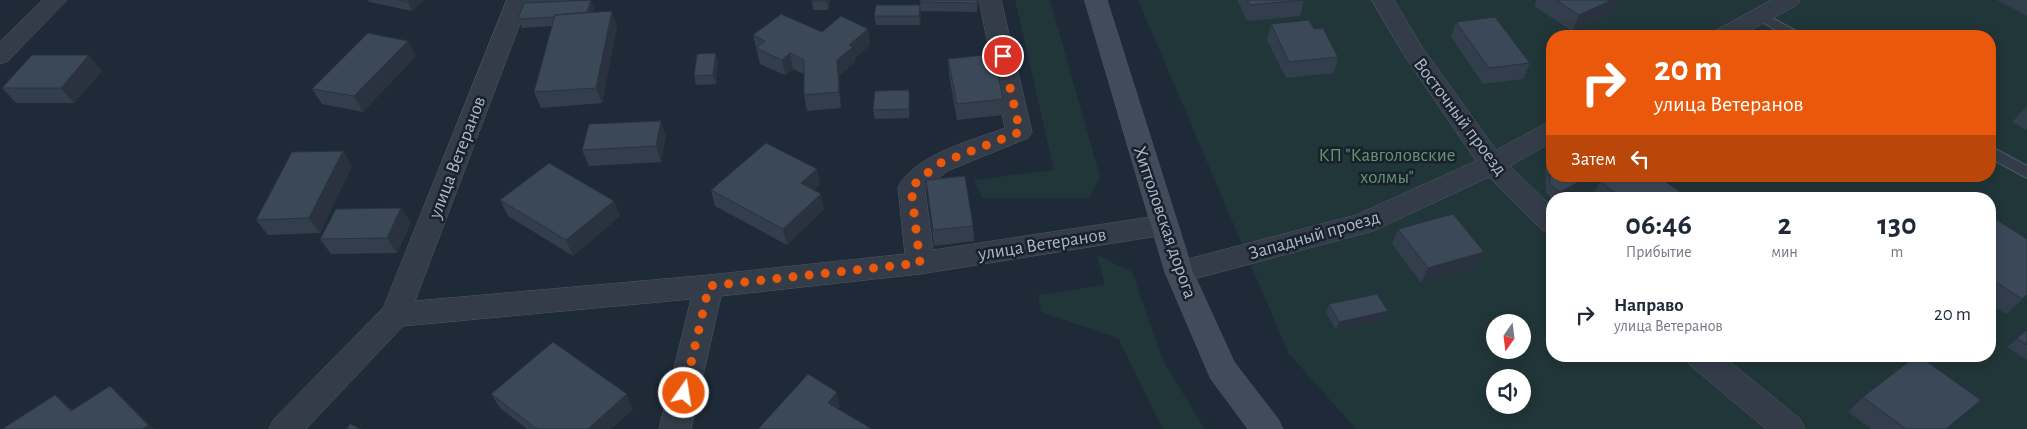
<!DOCTYPE html>
<html lang="ru">
<head>
<meta charset="utf-8">
<style>
  body { margin:0; font-family:"Alegreya Sans",sans-serif; background:#f2f2f3; color:#1f2937; height:100vh; display:flex; flex-direction:column; font-size:19px; white-space:nowrap }
  * { box-sizing:border-box; margin:0 }
  p { font-size:16px; color:#747a83 }
  .icon { flex:none; width:28px; height:28px; fill:none; stroke:currentColor; stroke-width:2; stroke-linecap:round; stroke-linejoin:round }
  .map { position:relative; flex:1; overflow:hidden }
  .drawer { position:absolute; left:1546px; top:192px; width:450px; height:170px; display:flex; flex-direction:column; background:#fff; border-radius:20px; box-shadow:0 2px 12px #0003 }
  .drawer>* { flex:none }
  .banner { position:absolute; left:1546px; top:30px; width:450px; height:152px; border-radius:20px; box-shadow:0 2px 12px #0003; background:#ea580c; color:#fff; overflow:hidden }
  .needle { width:32px; rotate:194deg }
  .controls { position:absolute; left:1486px; top:314px; display:grid; gap:10px }
  .controls a { display:grid; place-items:center; width:45px; height:45px; border-radius:50%; background:#fff; box-shadow:0 2px 12px #0003; font-size:25px }
  .pin { position:absolute; display:grid; place-items:center; width:42px; height:42px; color:#fff; margin:-21px; border:2px solid #fff; border-radius:50%; box-shadow:0 1px 5px #0007 }
  .me { position:absolute; width:55px; margin:-28px; rotate:13deg; stroke-linejoin:round; filter:drop-shadow(0 0 4px #0008) }
  .turn { display:flex; align-items:center; gap:18px; height:105px; padding:0 25px; font-size:22px }
  .turn .icon { width:65px; height:65px; stroke-width:2.5 }
  .turn b { display:block; font-size:35px; line-height:42px }
  .then { display:flex; align-items:center; height:48px; padding:0 25px; background:#0003; gap:10px; font-size:19px }
  .eta { display:flex; justify-content:space-evenly; align-items:center; height:85px; text-align:center }
  .eta b { font-size:30px; font-weight:700; line-height:35px }
  ul { padding:0; list-style:none }
  li { display:flex; align-items:center; gap:15px; height:75px; padding:0 25px }
  li div { flex:1 }
  li b { display:block; font-size:19px }
  li em { font-style:normal }
  .map>svg:first-child { display:block }
</style>
</head>
<body>
<div class="map">
<svg width="2027" height="429" viewBox="0 0 2027 429">
  <rect width="100%" height="100%" fill="#1f2a38"/>
  <path fill="#213639" fill-rule="evenodd" d="M1015 0H1050L1100 177 1089 198H982L974 180 1054 170Z
    M1138 0H2027V429H1356L1289 354ZM1552 36H1990V176H1552ZM1552 199H1990V356H1552ZM1495 322H1522V350H1495ZM1495 378H1522V405H1495Z
    M1097 255 1132 272 1163 361 1205 429H1163L1118 338 1041 312 1038 295 1105 285Z"/>
  <g fill="none" stroke-linecap="round" stroke-linejoin="round">
    <defs>
      <path id="lane" d="M1761 12 1800 33 1801 36H1786L1757 19 1755 16 1757 13Z
        M1990 146 2027 166V178L1990 158Z"/>
      <path id="street" d="M43 0H67L8 61 0 64V42Z
        M507 0H529L415 301 709 275 905 254 898 187C916 154 971 141 1005 128L979 0H1001L1032 132 1028 138 947 171 925 190 933 250 1164 215 1174 218 1178 225 1174 232 1164 235 920 274 721 296 691 429H659L691 299 403 326 306 429H269L274 419 383 308Z
        M1372 0H1394L1422 47 1496 150 1543 125 1552 122V142L1510 166 1552 207V233L1542 230 1489 177 1373 231 1179 283 1169 280 1165 272 1169 264 1356 215 1476 161 1404 55Z
        M1772 0H1800L1797 5 1740 36H1711L1715 31Z
        M1686 356H1723L1800 419 1805 429H1766L1690 365Z"/>
      <path id="secondary" d="M1085 0H1107L1193 272 1234 362 1278 419 1283 429H1248L1211 379 1207 370 1165 272Z"/>
    </defs>
    <use href="#lane" stroke="#505966" stroke-width="2"/>
    <use href="#street" stroke="#505966" stroke-width="1"/>
    <use href="#secondary" stroke="#505966" stroke-width="1"/>
    <use href="#lane" fill="#333c48" fill-rule="evenodd"/>
    <use href="#street" fill="#333c48" fill-rule="evenodd"/>
    <use href="#secondary" fill="#414b5b" fill-rule="evenodd"/>
  </g>
  <path fill="#333e4c" d="M368 0H424L412 11 369 2Z
    M526 0H580V1L594 9 593 12 617 26 602 103 541 108 534 92 552 26 522 28 518 19 527 3Z
    M830 0 828 10H813L812 1Z
    M920 0H978L977 12 921 11 920 25H876L874 16 920 5Z
    M1237 0H1304L1300 16 1247 21Z
    M1537 0H1620L1614 11 1572 31 1534 6Z
    M1997 0H2027V16Z
    M1456 22 1530 63 1523 79 1483 84 1451 37Z
    M1271 24 1314 29 1338 57 1334 73 1286 78 1267 40Z
    M868 29 870 45 855 58V62L839 76 841 108 807 111 804 95V74L793 69 785 75 760 64 753 35 822 32Z
    M416 56 363 112 322 104 312 89Z
    M948 59 1003 99V115L957 120 949 75Z
    M718 62 716 84 696 85 694 76Z
    M102 71 74 103H16L2 88Z
    M909 90 910 99 909 118 875 119 873 110Z
    M2027 106V130L2012 122Z
    M666 136 661 162 589 166 582 150Z
    M343 151 352 166 320 233 268 235 256 220Z
    M1550 159 1552 176H1596L1594 181 1558 199H1553L1546 193 1545 168Z
    M926 180 973 226 974 241 934 246Z
    M1600 181 1689 199H1594L1592 197Z
    M820 184 814 190 824 209 787 245 715 206 711 190Z
    M500 200 614 201 620 216 573 256 508 216Z
    M401 208 411 223 397 253 331 254 320 239Z
    M1990 226 2027 296 2006 314 1990 304Z
    M1398 229 1484 252 1477 267 1421 283 1392 244Z
    M1329 304 1384 320 1336 330 1326 313Z
    M2027 330V360L2007 347Z
    M491 394 633 409 611 429H527L500 408Z
    M1863 397 1946 429H1871L1848 412Z"/>
  <path fill="#29323e" d="M410 0H424L412 11 408 2Z
    M591 0 594 9 590 25 586 16Z
    M827 0H830L828 10 827 1Z
    M1612 0H1620L1614 11 1572 31 1579 15Z
    M920 5 921 14 920 25 919 16Z
    M612 11 617 26 602 103 596 88Z
    M868 29 870 45 855 58V62L839 76 841 108 839 92 837 60 849 45Z
    M408 41 416 56 363 112 354 96Z
    M716 53 718 62 716 84 713 75Z
    M790 53 793 69 785 75 782 60Z
    M89 55 102 71 74 103 61 88Z
    M909 90 910 99 909 118Z
    M661 121 666 136 661 162 656 146Z
    M343 151 352 166 320 233 309 218Z
    M817 169 820 184 804 199 801 183Z
    M1590 176H1596L1594 181 1558 199H1556L1560 192Z
    M821 194 824 209 787 245 783 229Z
    M614 201 620 216 573 256 566 240Z
    M401 208 411 223 397 253 387 238Z
    M1484 252 1477 267 1421 283 1428 268Z
    M2027 295V296L2006 314Z
    M1388 311 1384 320 1336 330 1339 322Z
    M110 386 129 404 154 429H143Z
    M837 392 840 407 831 417 828 403Z
    M627 394 633 409 611 429H588Z
    M55 395 77 413 71 411Z"/>
  <path fill="#3b4858" stroke="#29323e" d="M398 0H410L408 2Z
    M591 0 587 12 555 15 554 17 518 19 524 3Z
    M812 0H827V1H812Z
    M920 0H977V3L920 2Z
    M1247 0H1304L1250 5Z
    M1556 0H1612L1579 15Z
    M876 5H920L919 16H874Z
    M612 11 596 88 534 92 555 15Z
    M781 14 822 32 841 16 868 29 849 45 853 47 837 60 839 92 804 95V60L790 53 782 60 756 48 765 41 753 35Z
    M1495 17 1530 63 1489 68 1456 22Z
    M1309 20 1314 29 1323 28 1338 57 1289 62 1271 24Z
    M368 33 408 41 354 96 312 89Z
    M716 53 713 75 694 76 697 54Z
    M994 54 1003 99 957 104 948 59Z
    M32 55H89L61 88H2Z
    M909 90V109L873 110 875 91Z
    M661 121 656 146 582 150 589 124Z
    M766 143 817 169 801 183 821 194 783 229 711 190Z
    M343 151 309 218 256 220 292 152Z
    M1552 158V176H1590L1560 192 1550 184V159Z
    M549 163 614 201 566 240 500 200Z
    M965 176 973 226 933 230 926 180Z
    M1609 176H1658L1689 198 1624 199 1600 181Z
    M401 208 387 238 320 239 336 209Z
    M1453 214 1484 252 1428 268 1398 229Z
    M1997 220 2027 239V295L2022 299 1990 278V226Z
    M1377 294 1388 311 1339 322 1329 304Z
    M2027 330V345L2017 338Z
    M553 342 627 394 588 429H537L491 394Z
    M1916 356H1919L1981 400 1946 429H1906L1863 397Z
    M808 374 837 392 828 403 872 429H758Z
    M110 386 148 425 143 429H2L55 395 71 411Z
    M350 424 361 429H346Z"/>
  <g fill="none" stroke-linecap="round" stroke-linejoin="round">
    <path stroke="#ea580c" stroke-width="9" stroke-dasharray="0 16.2" d="M684 393 709 286 920 263 911 187 938 164 1020 132 1003 56"/>
  </g>
  <g text-anchor="middle" stroke-width="5" stroke-linejoin="round" paint-order="stroke">
    <g font-size="19" fill="#adb6c5" stroke="#19212d">
      <text transform="translate(1461 116) rotate(53)" y="7">Восточный проезд</text>
      <text transform="translate(456 157) rotate(-69)" y="7">улица Ветеранов</text>
      <text transform="translate(1166 222) rotate(71)" y="7">Хиттоловская дорога</text>
      <text transform="translate(1314 234) rotate(-16)" y="7">Западный проезд</text>
      <text transform="translate(1042 243) rotate(-9)" y="7">улица Ветеранов</text>
    </g>
    <g font-size="19" fill="#649670" stroke="#19212d">
      <text x="1387" y="161">КП "Кавголовские<tspan x="1387" dy="22">холмы"</tspan></text>
    </g>
  </g>
</svg>
<div class="controls">
<a><svg class="needle" viewBox="-14 -14 28 28"><path d="M0-13l5 13h-10z" fill="#e53935"/><path d="M0 13l5-13h-10z" fill="#747a83"/></svg></a>
<a><svg class="icon" aria-label="sound" viewBox="0 0 24 24"><path d="M4 9h4l5-4v14l-5-4H4zM17 9q2 3 0 6"/></svg></a>
</div>
<div class="pin" style="left:1003px;top:56px;background:#d93025"><svg class="icon" aria-label="arrive" viewBox="0 0 24 24"><path d="M6 21V4h12l-3 4 3 4H6"/></svg></div>
<svg class="me" style="left:684px;top:393px" viewBox="-20 -20 40 40"><circle r="17" fill="#ea580c" stroke="#fff" stroke-width="3"/><path d="M0-11L8 9 0 5-8 9z" fill="#fff"/></svg>
<div class="banner">
<div class="turn"><svg class="icon" aria-label="right" viewBox="0 0 24 24"><path d="M7 20v-9h11M14 6l5 5-5 5"/></svg><div><b>20 m</b>улица Ветеранов</div></div>
<div class="then">Затем<svg class="icon" aria-label="left" viewBox="0 0 24 24"><path d="M17 20v-9H6M10 6l-5 5 5 5"/></svg></div>
</div>
<section class="drawer">
<div class="eta">
<div><b>06:46</b><p>Прибытие</p></div>
<div><b>2</b><p>мин</p></div>
<div><b>130</b><p>m</p></div>
</div>
<ul>
<li><svg class="icon" aria-label="right" viewBox="0 0 24 24"><path d="M7 20v-9h11M14 6l5 5-5 5"/></svg><div><b>Направо</b><p>улица Ветеранов</p></div><em>20 m</em></li>
</ul>
</section>
</div>
</body>
</html>
